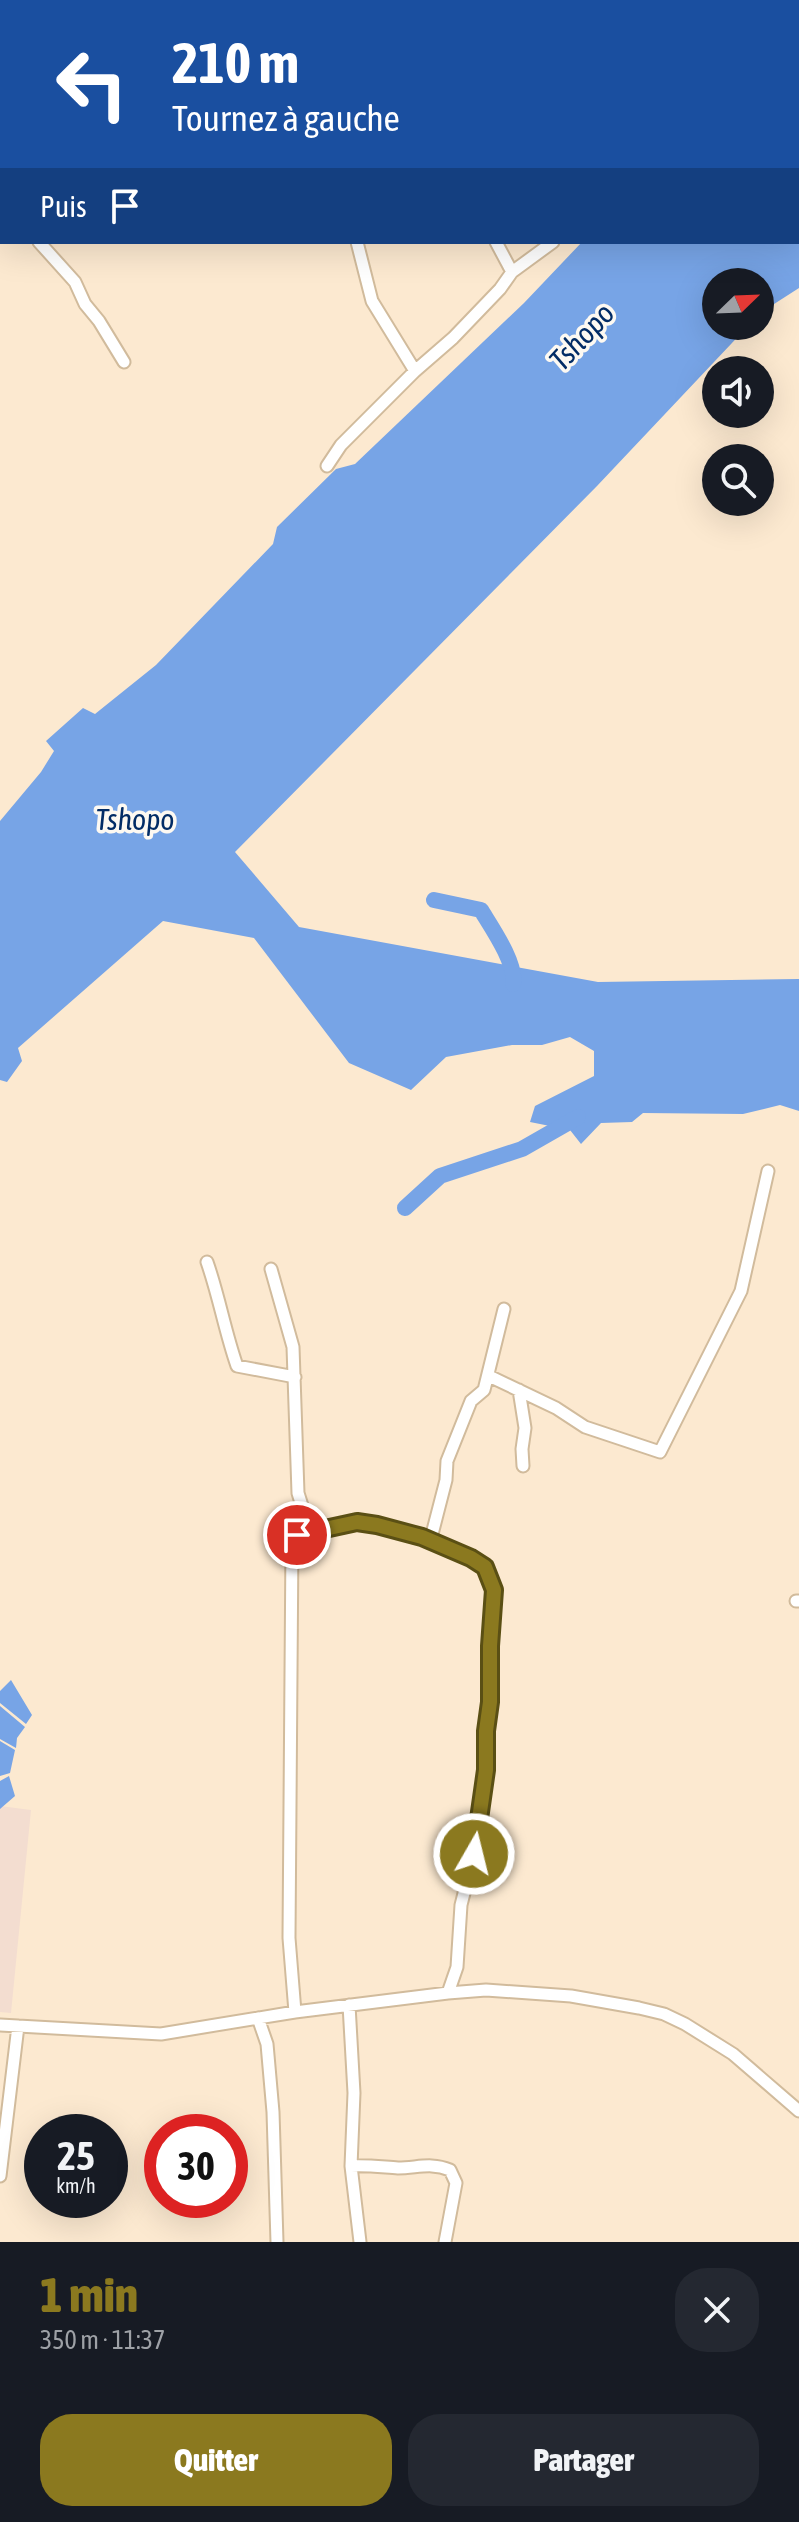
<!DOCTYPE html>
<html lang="fr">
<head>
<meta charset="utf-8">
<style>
  body { margin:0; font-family:"Asap Condensed",sans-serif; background:#242831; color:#f1f3f6; height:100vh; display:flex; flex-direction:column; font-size:30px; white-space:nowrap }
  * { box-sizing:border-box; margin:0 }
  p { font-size:26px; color:#9ea1a6 }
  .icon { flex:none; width:44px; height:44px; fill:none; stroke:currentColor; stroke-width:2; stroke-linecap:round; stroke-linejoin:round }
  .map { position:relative; height:2242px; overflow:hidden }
  .details { display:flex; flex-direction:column; background:#171b24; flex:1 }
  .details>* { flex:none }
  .guide { position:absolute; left:0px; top:0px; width:800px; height:244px; box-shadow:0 8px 32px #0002; background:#1a4fa0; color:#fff; overflow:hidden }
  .needle { width:52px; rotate:67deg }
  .tools { position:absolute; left:702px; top:268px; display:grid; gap:16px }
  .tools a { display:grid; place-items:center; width:72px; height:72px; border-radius:50%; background:#171b24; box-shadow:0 8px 32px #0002; font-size:40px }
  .speed { position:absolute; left:24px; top:2114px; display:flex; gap:16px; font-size:40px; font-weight:700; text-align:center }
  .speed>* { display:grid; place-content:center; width:104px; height:104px; border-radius:50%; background:#171b24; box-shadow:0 8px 32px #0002; line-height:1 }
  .speed small { font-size:20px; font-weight:400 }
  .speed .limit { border:12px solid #d22; background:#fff; color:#111 }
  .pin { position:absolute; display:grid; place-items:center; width:68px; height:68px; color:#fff; margin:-34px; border:4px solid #fff; border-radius:50%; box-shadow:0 2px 8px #0007 }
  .me { position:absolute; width:88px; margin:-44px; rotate:8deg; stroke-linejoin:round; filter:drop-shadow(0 0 6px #0008) }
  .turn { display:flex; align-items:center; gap:28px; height:168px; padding:0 40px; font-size:36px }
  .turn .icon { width:104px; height:104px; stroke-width:2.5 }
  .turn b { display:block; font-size:56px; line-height:68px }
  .then { display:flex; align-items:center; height:76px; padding:0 40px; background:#0003; gap:16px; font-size:30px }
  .round { display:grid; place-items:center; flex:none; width:84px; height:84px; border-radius:32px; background:#242831 }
  .head { display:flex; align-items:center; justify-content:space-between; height:136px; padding:0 40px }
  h1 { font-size:48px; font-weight:800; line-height:60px; color:#8b791f }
  .button { display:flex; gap:16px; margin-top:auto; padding:16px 40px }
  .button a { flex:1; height:92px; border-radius:32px; background:#8b791f; color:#fff; font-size:32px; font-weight:800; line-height:92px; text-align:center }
  .button a+a { background:#242831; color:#f1f3f6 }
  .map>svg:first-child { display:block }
</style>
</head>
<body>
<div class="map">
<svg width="799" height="2242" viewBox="0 0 799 2242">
  <rect width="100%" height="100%" fill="#fce9d0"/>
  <path fill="#f3ddd0" d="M0 1806 31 1810 11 2013 0 2012Z"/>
  <path fill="#77a4e6" d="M799 105V288L760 313V282H716V326H748L597 486 235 852 299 927 598 982 799 979V1111L780 1105 743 1114 643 1113 632 1122 601 1123 581 1144 570 1130 530 1122 535 1106 594 1076V1051L570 1037 542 1045H512L446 1057 411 1090 349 1063 254 938 163 921 18 1048 22 1061 7 1082 0 1080V821L41 772 54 751 46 741 83 708 95 714 156 665 273 544 277 527 336 469 355 464 524 303 582 242H798Z
    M11 1680 32 1715 26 1724 0 1703V1691Z
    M0 1706 25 1727 17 1738 16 1748 0 1739Z
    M0 1741 15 1750 10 1773 0 1776Z
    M9 1776 15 1796 0 1809V1781Z"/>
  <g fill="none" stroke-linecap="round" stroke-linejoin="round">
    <path stroke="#77a4e6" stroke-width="16" d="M434 900 481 910C492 928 517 964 513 984
      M405 1208 440 1176 522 1149 578 1117"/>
    <defs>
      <path id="minor" d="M116 0 117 2
        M203 0 204 2
        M274 0 275 2
        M371 0 372 2
        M517 0 518 2
        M630 0 631 2
        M707 0 708 2
        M0 9 2 13
        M0 178 2 180
        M39 242 75 282 85 304 99 321 124 362
        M357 242 372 301 415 371
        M496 242 512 272
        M327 466 341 445 415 371 453 338 500 289 512 272 553 242
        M207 1262C219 1296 225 1332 237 1366L295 1377
        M271 1269 293 1347 298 1493 303 1509 297 1535
        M489 1376 556 1408 585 1427 660 1452 741 1291 768 1171
        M519 1390 525 1428 522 1449 523 1466
        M430 1542 446 1480 447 1461 471 1401 484 1390 504 1309
        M796 1601H799
        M349 2005 354 2093 351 2166 360 2242
        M295 2012 289 1938 292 1541 297 1535 357 1522 401 1530 471 1558 485 1567 494 1590 486 1770 474 1854 461 1905 457 1967 448 1993
        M258 2018 267 2044 273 2112 277 2242
        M0 2025 161 2034 295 2012 448 1993 486 1990 571 1996 639 2008 664 2014 685 2024 733 2054 799 2111
        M351 2166C367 2165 382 2167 398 2168 417 2168 431 2162 450 2170L456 2183 445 2242
        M0 2176 18 2026"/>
    </defs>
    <use href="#minor" stroke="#d1bb9c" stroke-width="15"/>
    <use href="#minor" stroke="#fff" stroke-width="11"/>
  </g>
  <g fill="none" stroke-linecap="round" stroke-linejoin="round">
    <defs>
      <path id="route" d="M297 1535 357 1522 377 1525 422 1537 471 1558 485 1567 494 1590 490 1646V1702L486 1731V1770L474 1854"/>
    </defs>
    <use href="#route" stroke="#5a4f14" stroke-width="20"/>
    <use href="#route" stroke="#8b791f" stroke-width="14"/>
  </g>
  <g text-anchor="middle" stroke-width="7" stroke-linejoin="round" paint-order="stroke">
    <g font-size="30" font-style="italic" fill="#022c66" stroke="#fdf9f2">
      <text transform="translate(582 337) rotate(-47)" y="10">Tshopo</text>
      <text x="135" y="830">Tshopo</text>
    </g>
  </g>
</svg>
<div class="tools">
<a><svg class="needle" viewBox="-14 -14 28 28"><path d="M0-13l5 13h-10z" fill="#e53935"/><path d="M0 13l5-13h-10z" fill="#9ea1a6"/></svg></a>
<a><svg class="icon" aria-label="sound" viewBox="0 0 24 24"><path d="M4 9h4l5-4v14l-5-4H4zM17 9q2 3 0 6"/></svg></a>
<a><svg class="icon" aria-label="search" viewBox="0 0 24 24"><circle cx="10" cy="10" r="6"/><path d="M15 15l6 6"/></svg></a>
</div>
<div class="speed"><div>25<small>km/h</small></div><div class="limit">30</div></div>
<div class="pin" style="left:297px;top:1535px;background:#d93025"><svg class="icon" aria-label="arrive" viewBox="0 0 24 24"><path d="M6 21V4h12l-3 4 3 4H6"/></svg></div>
<svg class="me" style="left:474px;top:1854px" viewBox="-20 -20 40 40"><circle r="17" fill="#8b791f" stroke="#fff" stroke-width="3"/><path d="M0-11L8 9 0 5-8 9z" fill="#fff"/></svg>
<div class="guide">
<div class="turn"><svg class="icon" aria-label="left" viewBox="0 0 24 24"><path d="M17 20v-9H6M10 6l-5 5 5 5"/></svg><div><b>210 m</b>Tournez à gauche</div></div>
<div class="then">Puis<svg class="icon" aria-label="arrive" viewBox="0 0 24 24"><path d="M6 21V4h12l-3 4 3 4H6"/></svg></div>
</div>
</div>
<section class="details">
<div class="head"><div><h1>1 min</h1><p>350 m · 11:37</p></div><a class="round"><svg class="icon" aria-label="close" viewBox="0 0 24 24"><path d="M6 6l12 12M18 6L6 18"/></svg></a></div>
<div class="button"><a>Quitter</a><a>Partager</a></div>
</section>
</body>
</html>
